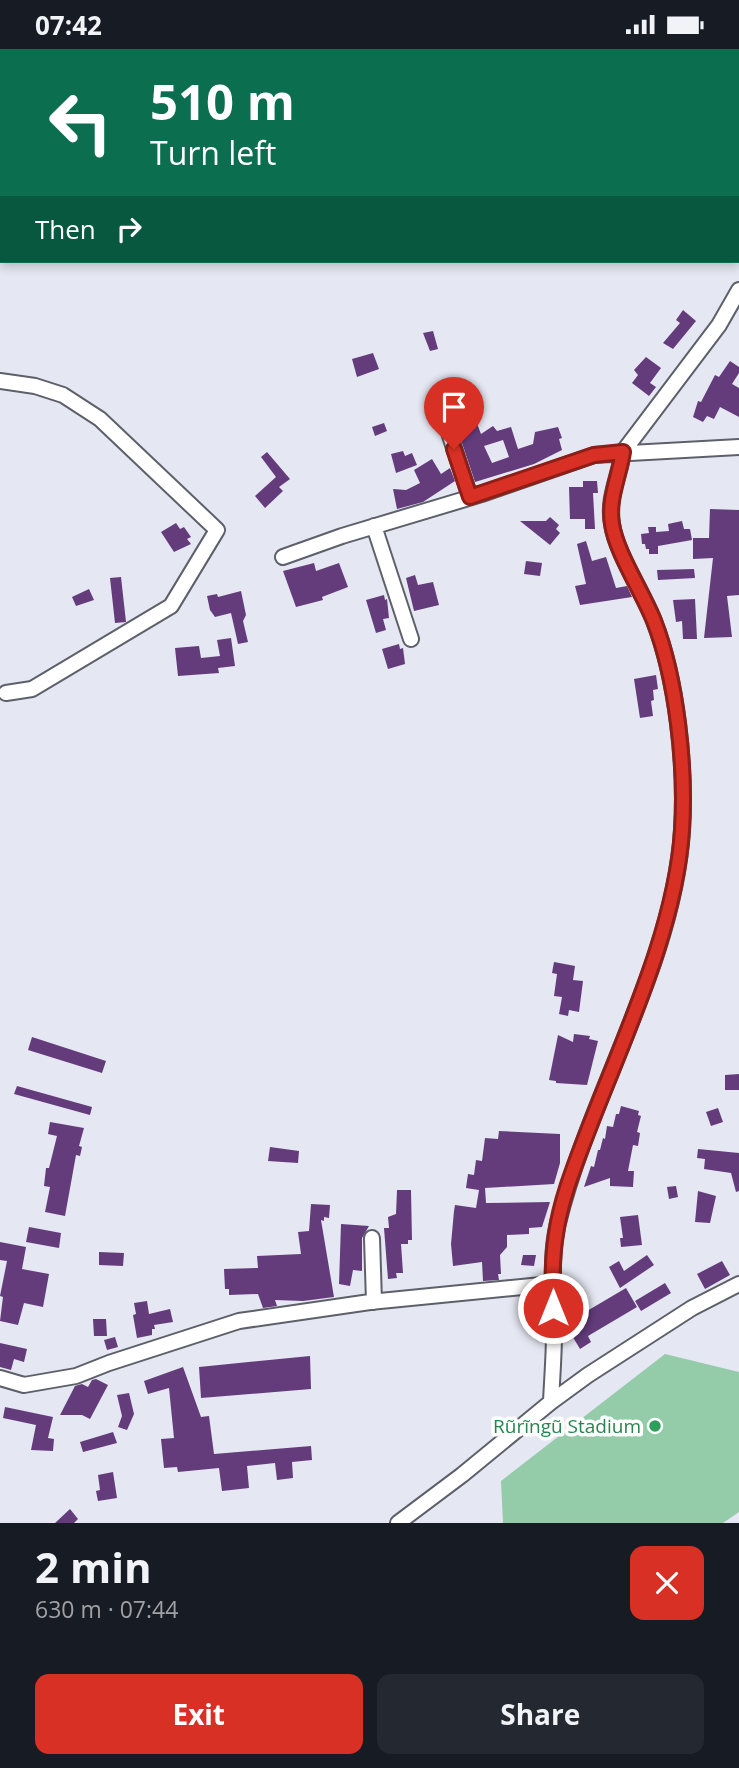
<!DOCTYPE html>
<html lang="en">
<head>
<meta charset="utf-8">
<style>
  body { margin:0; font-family:"Open Sans",sans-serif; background:#242831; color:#f1f3f6; height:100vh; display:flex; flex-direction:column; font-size:26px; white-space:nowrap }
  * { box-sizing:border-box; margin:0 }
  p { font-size:23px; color:#9ea1a6 }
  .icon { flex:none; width:38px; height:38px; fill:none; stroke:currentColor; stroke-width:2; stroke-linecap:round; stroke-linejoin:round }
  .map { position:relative; height:1474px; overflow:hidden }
  .panel { display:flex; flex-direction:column; background:#171b24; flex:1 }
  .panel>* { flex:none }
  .guide { position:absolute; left:0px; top:0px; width:740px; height:214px; box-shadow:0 4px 10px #0003; background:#0b6e4f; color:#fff; overflow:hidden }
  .pin { position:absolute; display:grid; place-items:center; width:60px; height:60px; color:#fff; margin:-72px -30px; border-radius:50% 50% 50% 0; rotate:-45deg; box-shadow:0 0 7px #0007 }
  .pin .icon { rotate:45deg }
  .me { position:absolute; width:77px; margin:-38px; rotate:0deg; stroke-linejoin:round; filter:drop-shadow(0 0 5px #0008) }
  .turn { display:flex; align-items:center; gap:24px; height:147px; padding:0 35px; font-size:32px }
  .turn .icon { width:91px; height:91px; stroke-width:2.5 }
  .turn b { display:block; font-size:49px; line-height:60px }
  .then { display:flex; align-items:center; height:66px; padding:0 35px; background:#0003; gap:14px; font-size:26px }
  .round { display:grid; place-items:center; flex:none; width:74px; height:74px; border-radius:14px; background:#242831 }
  .headline { display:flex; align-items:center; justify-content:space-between; height:119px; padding:0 35px }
  h1 { font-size:42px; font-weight:700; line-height:52px }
  .cta { display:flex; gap:14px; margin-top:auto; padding:14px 35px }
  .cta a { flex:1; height:80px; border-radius:14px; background:#d93025; color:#fff; font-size:28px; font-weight:700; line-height:80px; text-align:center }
  .cta a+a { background:#242831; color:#f1f3f6 }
  .status { display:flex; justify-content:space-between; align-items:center; height:49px; padding:0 35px; background:#171b24; direction:ltr }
  .status svg { height:19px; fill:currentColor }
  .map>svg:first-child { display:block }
</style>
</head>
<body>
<div class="status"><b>07:42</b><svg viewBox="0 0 49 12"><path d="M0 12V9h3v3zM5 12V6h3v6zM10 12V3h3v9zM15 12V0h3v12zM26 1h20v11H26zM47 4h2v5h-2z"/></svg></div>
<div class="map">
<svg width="739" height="1474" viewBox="0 0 739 1474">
  <rect width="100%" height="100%" fill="#e5e7f2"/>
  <path fill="#94cba9" d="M665 1305 739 1323V1463L723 1474H503L501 1432Z"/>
  <path fill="#643c7c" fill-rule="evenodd" d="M683 261 696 272 673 300 663 294 680 274 676 271Z
    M433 282 438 300 430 302 423 284Z
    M373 304 379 320 357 328 352 310Z
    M646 308 661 319 650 334 656 338 649 347 632 334 638 326 634 321Z
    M730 312 739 318V324L732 335 739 339V368L720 358 714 370 707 367 703 373 693 368 698 352 701 353 715 326 719 328Z
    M458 342 469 375 476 372 481 385 493 377 497 382 511 378 518 400 533 395 535 383 558 378 562 389 559 390 562 401 534 415 475 433 446 346ZM503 391 509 408 492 414 484 397Z
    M384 374 387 382 375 387 372 378Z
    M403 402 405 407 412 404 417 416 396 424 391 405Z
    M267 403 290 430 279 438 283 442 265 459 255 447 276 428 261 408Z
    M432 410 441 425 450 419 455 432 423 453 397 460 393 440 406 441 420 434 414 421Z
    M583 432H597L598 444H593L595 480H585V470H570L569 438H583Z
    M710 460 739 461V546L727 547 732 588 704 589 713 509 693 510V489H709Z
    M550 468 559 476 556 480 560 484 550 496 520 472H546Z
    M682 472 684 480H690L692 491 658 497V505H649V500H646L645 495H642L641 485 649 484 648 478H656V483L669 482 668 475Z
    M176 474 180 480 184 478 191 488 187 490 191 495 174 503 161 483Z
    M586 492 592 512 606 508 616 539 627 537 632 548 580 556 575 537 586 535 577 495Z
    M526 512 542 514 540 527 524 525Z
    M314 514 316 522 339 514 348 538 322 548 323 551 296 558 283 522Z
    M694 520 695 529 658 531 657 521Z
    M415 526 418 536 433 533 439 556 414 562 406 529Z
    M121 528 126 573 115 574 110 529Z
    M89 540 94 551 76 557 72 548Z
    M241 542 246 566 243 572 248 593 238 595 231 564 215 568 210 561 207 547 217 545 218 548Z
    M384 546 385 551 387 550 389 569 383 570 386 581 376 584 366 551Z
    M695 550 697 590H683L682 572 676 573 673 551Z
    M231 589 235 617 218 619 219 624 178 627 175 599 199 597 201 609 220 607 217 591Z
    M399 595 400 600 403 599 405 615 388 620 382 600Z
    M656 626 658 640 653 641 654 651 651 652 653 667 640 669 634 630Z
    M554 913 575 917 573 931 583 932 579 963 569 961 568 967 559 965 562 948 554 947 557 925 552 924Z
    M574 985 590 987 589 990 598 992 587 1036 556 1034V1032L549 1031 558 986 573 993Z
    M32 988 106 1012 102 1024 28 1001Z
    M739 1025V1041H725V1026Z
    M17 1037 92 1058 90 1066 14 1045Z
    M621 1057 639 1062 638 1066 641 1067 637 1083 640 1084 638 1097 633 1096 628 1122H634L633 1138 610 1137V1129L584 1138 591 1117 594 1118 598 1101H600L603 1089 605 1090 607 1077 613 1078 616 1065H619Z
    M718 1059 723 1073 711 1077 706 1063Z
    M50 1073 84 1079 79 1097 82 1098 80 1107 76 1106 65 1167 45 1163 50 1138 44 1137 46 1119H49L57 1087 48 1085Z
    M499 1082 560 1085V1114L554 1135 485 1139 486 1154 550 1153 542 1178 529 1179V1185L507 1186V1198L500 1206 501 1225H498L499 1231 483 1232 482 1213 453 1217 451 1195 454 1162 455 1156 476 1159 479 1141 466 1139 468 1125 474 1126 476 1111 482 1112 485 1089 498 1090Z
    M270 1098 299 1102 298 1114 268 1112Z
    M698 1100 739 1104V1142L736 1143 731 1124 704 1120 705 1110 697 1109Z
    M676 1137 678 1148 669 1150 667 1138Z
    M397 1141H411L412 1191H408V1195H401L403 1224H396L397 1229 388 1230 384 1179H389L388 1168 396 1165Z
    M698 1142 716 1147 710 1174 695 1173Z
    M311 1155 330 1156 329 1169 324 1168V1172L321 1171 334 1248 303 1252 275 1251 277 1257 263 1259 258 1245 229 1246V1240H225L224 1220 258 1219 257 1207 301 1205 298 1183 309 1182Z
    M638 1166 642 1196 621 1198 620 1189H623L620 1168Z
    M341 1175 369 1177 362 1189V1222L353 1221 350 1237 339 1235Z
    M29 1178 61 1184 59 1199 26 1193Z
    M0 1193 26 1198 22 1220 49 1225 43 1258 24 1254 18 1276 0 1272 3 1248 0 1247 7 1212 0 1211Z
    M99 1203 124 1204 123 1217 99 1216Z
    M523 1206H536L534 1217 521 1216Z
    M647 1206 654 1216 620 1239 609 1218 619 1212 624 1222Z
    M722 1212 730 1226 705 1240 697 1225Z
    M665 1234 671 1244 641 1262 635 1252Z
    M626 1239 637 1258 588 1287 591 1293 580 1300 565 1275Z
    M147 1252 149 1265 170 1260 173 1273 154 1276 155 1280H152V1286L137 1289 133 1266 136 1265 134 1254Z
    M93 1270H106L107 1287H94Z
    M115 1288 118 1298 107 1301 104 1291Z
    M0 1294 27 1300 24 1313 14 1310 11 1321 0 1318Z
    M310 1307 311 1340 201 1349 199 1318Z
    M183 1318 201 1368 209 1367 214 1405 311 1397 312 1411 292 1413 293 1429 277 1431 275 1414 247 1417 249 1439 222 1442 219 1419 178 1423 177 1418 164 1419 161 1390 174 1389 169 1339 148 1345 144 1332Z
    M96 1330 108 1336 90 1370 82 1366H60L75 1337 82 1335 88 1338 92 1331Z
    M129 1344 134 1365 127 1381 118 1378 122 1367 117 1346Z
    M5 1358 53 1368 48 1389 54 1390 53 1402 31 1401 36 1376 3 1369Z
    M113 1383 117 1394 83 1403 80 1393Z
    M113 1423 117 1449 98 1452 96 1442 100 1441 98 1426Z
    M70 1460 78 1470 74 1474H55Z"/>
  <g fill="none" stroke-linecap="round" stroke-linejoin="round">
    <defs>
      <path id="minor" d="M0 332 35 337 63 346 100 370 217 481 171 557 32 640 6 644
        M439 353 470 448
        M374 477 411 590
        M283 508 342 487 482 445 594 406 739 398
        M372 1189 374 1253
        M0 1329 24 1336 76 1327 109 1314 239 1272 370 1253 552 1235
        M551 1353C552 1330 554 1307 554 1284 555 1247 549 1210 558 1174 590 1044 674 914 682 781 686 718 677 631 654 572 643 543 616 504 612 475 607 450 619 428 623 403L719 276 739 241
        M398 1474 462 1426 551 1353 588 1326 692 1259 739 1235"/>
    </defs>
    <use href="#minor" stroke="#5e6069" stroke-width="18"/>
    <use href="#minor" stroke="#fff" stroke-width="14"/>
  </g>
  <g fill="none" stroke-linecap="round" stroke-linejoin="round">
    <defs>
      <path id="route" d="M454 400 470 448 594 406 623 403C619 428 608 450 612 475 616 503 643 544 654 572 677 631 686 719 682 781 676 879 624 988 589 1079 576 1113 561 1149 556 1185 552 1209 552 1234 553 1259"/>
    </defs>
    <use href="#route" stroke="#8d1f18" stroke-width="18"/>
    <use href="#route" stroke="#d93025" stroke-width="12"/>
  </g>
  <circle fill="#2e9e5b" stroke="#fff" stroke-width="2.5" cx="655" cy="1377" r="7"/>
  <g text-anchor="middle" stroke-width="7" stroke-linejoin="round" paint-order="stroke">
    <g font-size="19" fill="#27864d" stroke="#fff" text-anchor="end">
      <text x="641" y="1384">Rũrĩngũ Stadium</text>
    </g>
  </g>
</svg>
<div class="pin" style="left:454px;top:400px;background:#d93025"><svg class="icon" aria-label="arrive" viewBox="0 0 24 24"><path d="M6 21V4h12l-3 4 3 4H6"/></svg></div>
<svg class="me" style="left:553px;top:1259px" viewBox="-20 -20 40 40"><circle r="17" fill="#d93025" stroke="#fff" stroke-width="3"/><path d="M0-11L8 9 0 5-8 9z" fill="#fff"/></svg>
<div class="guide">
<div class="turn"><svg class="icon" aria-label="left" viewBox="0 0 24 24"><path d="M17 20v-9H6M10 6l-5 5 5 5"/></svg><div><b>510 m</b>Turn left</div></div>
<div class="then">Then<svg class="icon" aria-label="right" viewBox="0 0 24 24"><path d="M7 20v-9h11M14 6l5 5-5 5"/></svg></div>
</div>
</div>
<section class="panel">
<div class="headline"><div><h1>2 min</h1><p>630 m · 07:44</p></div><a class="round" style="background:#d93025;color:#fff"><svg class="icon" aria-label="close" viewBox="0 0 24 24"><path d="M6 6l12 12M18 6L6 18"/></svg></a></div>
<div class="cta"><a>Exit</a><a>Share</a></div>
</section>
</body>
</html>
